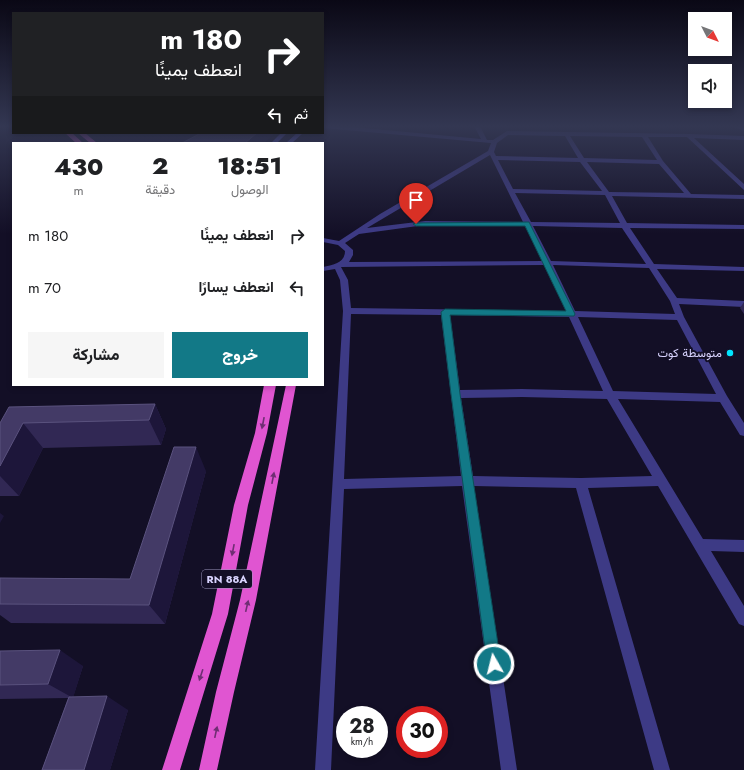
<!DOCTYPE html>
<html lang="ar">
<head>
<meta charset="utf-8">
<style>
  body { margin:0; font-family:Jost,Vazirmatn,sans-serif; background:#f6f6f6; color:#202124; direction:rtl; height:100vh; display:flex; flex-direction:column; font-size:15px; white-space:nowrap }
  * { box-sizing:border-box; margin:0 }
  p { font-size:13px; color:#757577 }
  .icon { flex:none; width:22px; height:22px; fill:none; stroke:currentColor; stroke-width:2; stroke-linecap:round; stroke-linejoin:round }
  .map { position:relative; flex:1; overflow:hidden; direction:ltr }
  .panel { position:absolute; left:12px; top:142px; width:312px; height:244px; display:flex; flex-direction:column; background:#fff; border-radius:0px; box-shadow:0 2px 6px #0003; direction:rtl }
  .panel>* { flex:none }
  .top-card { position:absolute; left:12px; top:12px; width:312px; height:122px; border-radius:0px; box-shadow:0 2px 6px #0003; direction:rtl; background:#202124; color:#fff; overflow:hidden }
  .needle { width:26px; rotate:132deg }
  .tools { position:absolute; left:688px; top:12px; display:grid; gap:8px }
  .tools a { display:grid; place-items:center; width:44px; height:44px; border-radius:0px; background:#fff; box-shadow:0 2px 6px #0003; font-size:20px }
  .speed { position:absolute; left:336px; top:706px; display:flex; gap:8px; font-size:20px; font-weight:700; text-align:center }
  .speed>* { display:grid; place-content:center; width:52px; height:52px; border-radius:50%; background:#fff; box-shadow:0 2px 6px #0003; line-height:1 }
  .speed small { font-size:10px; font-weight:400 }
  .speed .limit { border:6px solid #d22; background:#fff; color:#111 }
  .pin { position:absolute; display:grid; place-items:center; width:34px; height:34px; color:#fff; margin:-41px -17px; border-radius:50% 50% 50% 0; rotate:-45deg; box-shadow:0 0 4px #0007 }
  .pin .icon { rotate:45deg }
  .me { position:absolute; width:44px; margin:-22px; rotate:352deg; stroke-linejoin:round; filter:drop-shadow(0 0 3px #0008) }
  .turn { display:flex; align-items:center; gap:14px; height:84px; padding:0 16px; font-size:18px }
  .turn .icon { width:52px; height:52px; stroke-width:2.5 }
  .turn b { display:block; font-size:28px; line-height:34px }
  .then { display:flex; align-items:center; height:38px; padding:0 16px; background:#0003; gap:8px; font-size:15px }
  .eta { display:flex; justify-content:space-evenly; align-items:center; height:68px; text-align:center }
  .eta b { font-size:24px; font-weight:800; line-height:28px }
  .cta { display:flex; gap:8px; margin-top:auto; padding:8px 16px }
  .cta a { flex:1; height:46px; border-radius:0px; background:#127987; color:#fff; font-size:16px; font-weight:800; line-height:46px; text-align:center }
  .cta a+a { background:#f6f6f6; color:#202124 }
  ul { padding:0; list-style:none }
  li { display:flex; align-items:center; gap:12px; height:52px; padding:0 16px }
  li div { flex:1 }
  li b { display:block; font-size:15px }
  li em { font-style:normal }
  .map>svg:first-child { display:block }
</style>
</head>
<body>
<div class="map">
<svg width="744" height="770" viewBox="0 0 744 770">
  <rect width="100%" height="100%" fill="#130f26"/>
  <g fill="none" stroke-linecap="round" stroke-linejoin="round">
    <path fill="#3d3a85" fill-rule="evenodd" d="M323 126H343L481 139 474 126H480L487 140H493L507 131 689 134 692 136 691 137H648L663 161 691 194 744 195V199L612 196 627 223 744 225V229L630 228 654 264 744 267V271L657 269 677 298 744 301V307L679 304 684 317 727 396 744 423V436L740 435 720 402 618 399 703 539 744 540V552L711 551 744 606V626L739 624 658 486 588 488 670 770H654L576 488 474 486 517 770H501L462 486 344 489 331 770H315L343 311 340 280 335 269 323 271V267C333 265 345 263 345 251L338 245 323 242V238L339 241 380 214 488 151 491 143 323 128ZM508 135 565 136 578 158 496 156 494 152 497 143ZM570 136 642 137 657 160 584 158ZM490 155 523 222 425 221 367 228ZM498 160 580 162 602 191 513 189ZM587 162 659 164 684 193 609 192ZM515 193 605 195 620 223 531 222ZM425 225 526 226 543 261 349 262 353 255V250L345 243 359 234ZM533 226 622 228 646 264 551 261ZM545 265 566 311 351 308 348 280 341 267ZM553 265 649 268 670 301 675 314 575 311ZM351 314 441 315 461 476 344 479ZM450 315 569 317 603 391 522 389 460 390ZM578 317 677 320 716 394 613 391ZM522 397 607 399 652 476 581 478 473 476 461 398Z
      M735 126 744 127V131L735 127Z"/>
    <path fill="#3d3a85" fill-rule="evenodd" d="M689 134 744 136V140L694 138 744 184V190L687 137 686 136Z"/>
    <path fill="#6f6bff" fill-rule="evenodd" d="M281 133H287L277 143H271Z
      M297 133H303L292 143H286Z"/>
    <path fill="#e055d1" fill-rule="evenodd" d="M65 133H72L83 143H76Z
      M78 133H85L97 143H90Z
      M264 385H276L267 433 248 505 228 614 180 770H162L212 614 234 505 255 433Z
      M286 385H296L256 600 234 692 217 770H199L216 692 240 600Z"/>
  </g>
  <path fill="#312854" d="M744 302V314L740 308Z
    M155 404 166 429 161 445 43 448 19 496H0V423Z
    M206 471 165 624 11 623 0 615V578L130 579Z
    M0 651 83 666 73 697 128 710 110 770H42L68 698 0 699Z"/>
  <path fill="#1d163a" d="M257 133H275L264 143H245Z
    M155 404 166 429 161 445 149 420Z
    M23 423 43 448 19 496 0 476V466Z
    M196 447 206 471 165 624 149 605Z
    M0 513 4 516 0 523Z
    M60 650 83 666 73 698 48 684Z
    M107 696 128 710 110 770H84Z"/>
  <path fill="#433a66" stroke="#5a527e" d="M201 133H257L245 143H182Z
    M155 404 149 420 23 423 0 466V423L9 407Z
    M174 447H196L149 605 0 604V578L130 579Z
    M60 650 48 684 0 685V651Z
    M107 696 84 770H42L69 697Z"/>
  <defs><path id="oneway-solid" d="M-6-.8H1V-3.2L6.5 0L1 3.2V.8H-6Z"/></defs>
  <g fill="#6f2e73">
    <use href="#oneway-solid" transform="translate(263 423) rotate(101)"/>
    <use href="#oneway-solid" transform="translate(273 478) rotate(-79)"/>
    <use href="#oneway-solid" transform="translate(233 550) rotate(101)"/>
    <use href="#oneway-solid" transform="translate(247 606) rotate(-77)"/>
    <use href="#oneway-solid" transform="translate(201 675) rotate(108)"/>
    <use href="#oneway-solid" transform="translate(216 732) rotate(-78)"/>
  </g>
  <linearGradient id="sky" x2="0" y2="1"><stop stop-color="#0a0815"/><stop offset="0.54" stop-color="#333752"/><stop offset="1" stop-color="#333752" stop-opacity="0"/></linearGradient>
  <rect width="744" height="234" fill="url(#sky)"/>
  <path fill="#127987" stroke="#0c4f58" d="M529 222 575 314 574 316 450 315 460 394 501 664 499 668 494 670 489 668 487 664 451 394 441 312 445 309 566 311 525 226H416L413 224 416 223Z"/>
  <circle fill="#00e5ff" stroke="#130f26" stroke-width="1.5" cx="730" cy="353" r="4"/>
  <g text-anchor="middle" stroke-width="4" stroke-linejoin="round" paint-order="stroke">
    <rect fill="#130f26" stroke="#9e99be" stroke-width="1" x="202" y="570" width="50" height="18" rx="3"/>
    <g font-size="11" font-weight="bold" fill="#d9d4ff">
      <text x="227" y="583">RN 88A</text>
    </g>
    <g font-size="12" fill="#d9d4ff" stroke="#130f26" text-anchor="end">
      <text x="722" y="357">متوسطة كوت</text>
    </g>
  </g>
</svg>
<div class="tools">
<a><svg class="needle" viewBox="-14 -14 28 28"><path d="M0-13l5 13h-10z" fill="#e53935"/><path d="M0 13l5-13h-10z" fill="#757577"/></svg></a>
<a><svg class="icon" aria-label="sound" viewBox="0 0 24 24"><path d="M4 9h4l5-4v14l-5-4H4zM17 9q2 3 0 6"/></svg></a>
</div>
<div class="speed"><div>28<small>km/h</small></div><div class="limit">30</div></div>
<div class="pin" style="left:416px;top:224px;background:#d93025"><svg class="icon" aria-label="arrive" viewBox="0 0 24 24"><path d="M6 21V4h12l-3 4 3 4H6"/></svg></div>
<svg class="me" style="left:494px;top:664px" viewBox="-20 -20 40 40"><circle r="17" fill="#127987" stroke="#fff" stroke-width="3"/><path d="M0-11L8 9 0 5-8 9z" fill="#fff"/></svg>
<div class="top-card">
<div class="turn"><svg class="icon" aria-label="right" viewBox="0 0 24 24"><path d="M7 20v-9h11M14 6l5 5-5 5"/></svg><div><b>180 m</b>انعطف يمينًا</div></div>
<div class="then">ثم<svg class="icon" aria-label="left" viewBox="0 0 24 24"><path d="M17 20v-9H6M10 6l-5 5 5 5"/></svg></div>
</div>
<section class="panel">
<div class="eta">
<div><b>18:51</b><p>الوصول</p></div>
<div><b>2</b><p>دقيقة</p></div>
<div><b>430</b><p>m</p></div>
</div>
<ul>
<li><svg class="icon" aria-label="right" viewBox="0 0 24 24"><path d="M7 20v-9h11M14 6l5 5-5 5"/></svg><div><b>انعطف يمينًا</b></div><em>180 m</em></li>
<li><svg class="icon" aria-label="left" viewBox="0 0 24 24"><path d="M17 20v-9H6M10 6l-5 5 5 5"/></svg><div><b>انعطف يسارًا</b></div><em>70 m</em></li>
</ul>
<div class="cta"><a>خروج</a><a>مشاركة</a></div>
</section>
</div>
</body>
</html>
